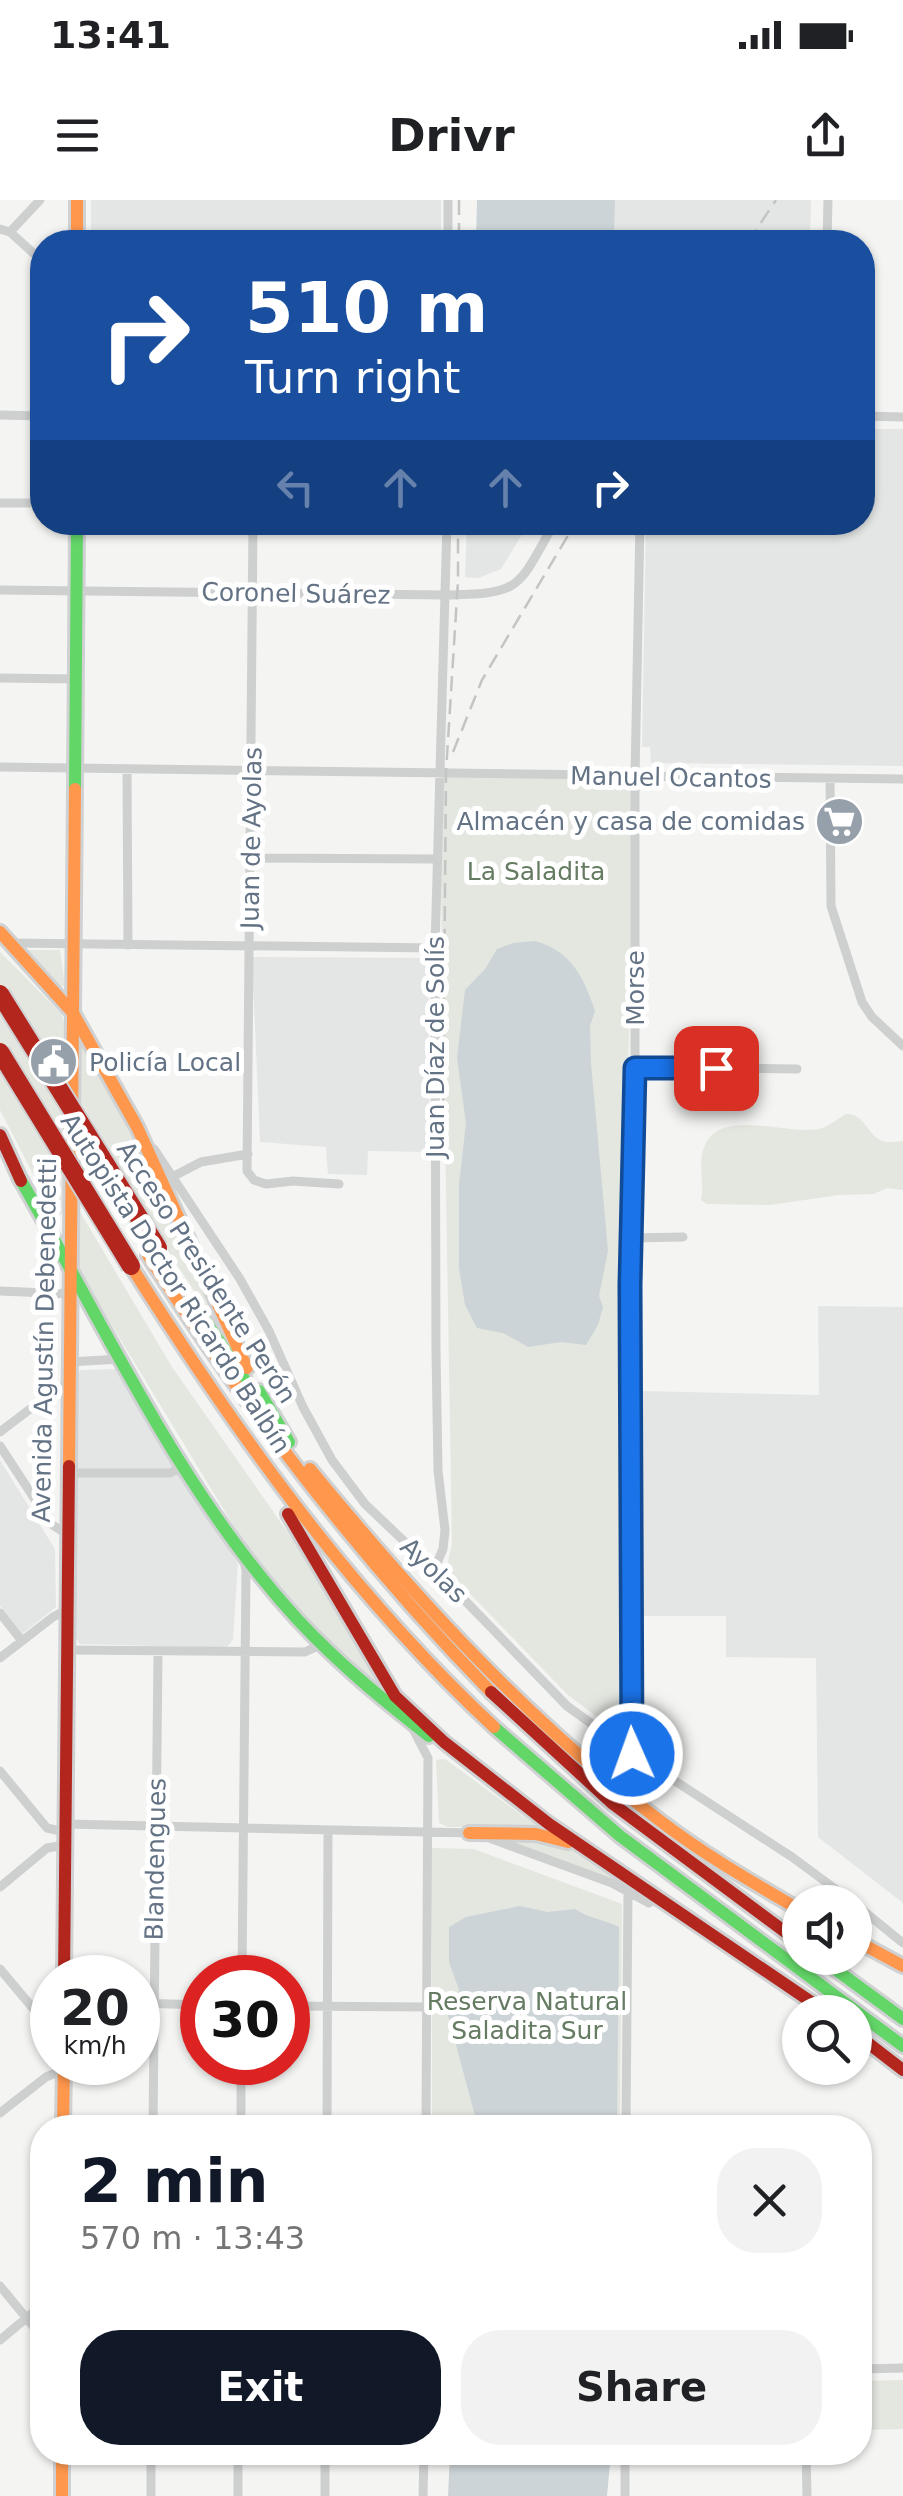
<!DOCTYPE html>
<html lang="en">
<head>
<meta charset="utf-8">
<style>
  body { margin:0; font-family:"DejaVu Sans",sans-serif; background:#f2f2f2; color:#202124; height:100vh; display:flex; flex-direction:column; font-size:38px; white-space:nowrap }
  * { box-sizing:border-box; margin:0 }
  p { font-size:32px; color:#757577 }
  .icon { flex:none; width:55px; height:55px; fill:none; stroke:currentColor; stroke-width:2; stroke-linecap:round; stroke-linejoin:round }
  .map { position:relative; flex:1; overflow:hidden }
  .panel { position:absolute; left:30px; top:1915px; width:842px; height:350px; display:flex; flex-direction:column; background:#fff; border-radius:40px; box-shadow:0 2px 8px #0004 }
  .panel>* { flex:none }
  .guide { position:absolute; left:30px; top:30px; width:845px; height:305px; border-radius:40px; box-shadow:0 2px 8px #0004; background:#1a4fa0; color:#fff; overflow:hidden }
  .buttons { position:absolute; left:782px; top:1685px; display:grid; gap:20px }
  .buttons a { display:grid; place-items:center; width:90px; height:90px; border-radius:50%; background:#fff; box-shadow:0 2px 8px #0004; font-size:50px }
  .speed { position:absolute; left:30px; top:1755px; display:flex; gap:20px; font-size:50px; font-weight:700; text-align:center }
  .speed>* { display:grid; place-content:center; width:130px; height:130px; border-radius:50%; background:#fff; box-shadow:0 2px 8px #0004; line-height:1 }
  .speed small { font-size:25px; font-weight:400 }
  .speed .limit { border:15px solid #d22; background:#fff; color:#111 }
  .pin { position:absolute; display:grid; place-items:center; width:85px; height:85px; color:#fff; margin:-42px; border-radius:20px; box-shadow:0 5px 15px #0006 }
  .me { position:absolute; width:110px; margin:-55px; rotate:358deg; stroke-linejoin:round; filter:drop-shadow(0 0 8px #0008) }
  .turn { display:flex; align-items:center; gap:35px; height:210px; padding:0 50px; font-size:45px }
  .turn .icon { width:130px; height:130px; stroke-width:2.5 }
  .turn b { display:block; font-size:70px; line-height:85px }
  .lanes { display:flex; align-items:center; height:95px; padding:0 50px; background:#0003; justify-content:center; gap:50px; direction:ltr }
  .lanes .off { opacity:.35 }
  .round { display:grid; place-items:center; flex:none; width:105px; height:105px; border-radius:40px; background:#f2f2f2 }
  .overview { display:flex; align-items:center; justify-content:space-between; height:170px; padding:0 50px }
  h1 { font-size:60px; font-weight:700; line-height:75px; color:#111827 }
  .button { display:flex; gap:20px; margin-top:auto; padding:20px 50px }
  .button a { flex:1; height:115px; border-radius:40px; background:#111827; color:#fff; font-size:40px; font-weight:700; line-height:115px; text-align:center }
  .button a+a { background:#f2f2f2; color:#202124 }
  .status { display:flex; justify-content:space-between; align-items:center; height:70px; padding:0 50px; background:#fff; direction:ltr }
  .status svg { height:28px; fill:currentColor }
  header { display:flex; justify-content:space-between; align-items:center; height:130px; padding:0 50px; background:#fff; font-size:45px; font-weight:700 }
  .map>svg:first-child { display:block }
</style>
</head>
<body>
<div class="status"><b>13:41</b><svg viewBox="0 0 49 12"><path d="M0 12V9h3v3zM5 12V6h3v6zM10 12V3h3v9zM15 12V0h3v12zM26 1h20v11H26zM47 4h2v5h-2z"/></svg></div>
<header><svg class="icon" aria-label="menu" viewBox="0 0 24 24"><path d="M4 6h16M4 12h16M4 18h16"/></svg>Drivr<svg class="icon" aria-label="share" viewBox="0 0 24 24"><path d="M12 15V3M7 8l5-5 5 5M5 13v7h14v-7"/></svg></header>
<div class="map">
<svg width="903" height="2296" viewBox="0 0 903 2296">
  <rect width="100%" height="100%" fill="#f4f4f2"/>
  <path fill="#e4e6e5" d="M91 0H441V42L234 35V42H91Z
    M615 0H811L810 42H614Z
    M863 229H903V566L651 563 650 547H642L646 323 862 322Z
    M467 323V322L529 323 501 369 478 378 465 377Z
    M252 757 428 758 430 952 368 951 367 975 328 974 326 947 260 942Z
    M818 1106 903 1107V1703L818 1637 816 1458 726 1457V1416H639V1191L819 1195Z
    M116 1169 238 1363 233 1440 226 1448 80 1444 74 1436 77 1176 80 1170Z
    M0 1260 55 1349 56 1407 22 1434 0 1406Z"/>
  <path fill="#e3e7e0" d="M439 571 635 577 623 1086 622 1520 621 1529 616 1531 568 1495 446 1369 452 1345Z
    M25 750H60L65 786 60 787Z
    M0 752 62 814 65 827 63 1012 56 1018 0 910Z
    M83 845 147 966 234 1151 173 1059 78 897 79 846Z
    M846 914C867 914 867 938 886 942 892 943 897 941 903 941V990L887 988 874 994 839 995 770 1005 707 1004 701 1000C705 981 697 962 705 945 721 908 788 935 818 929 827 928 837 919 846 914Z
    M80 1012 172 1167 293 1340 383 1493 311 1422 252 1356 77 1068Z
    M445 1559 534 1624 533 1627H448L439 1623 436 1560Z
    M506 1640 560 1643 614 1679Z
    M432 1648 474 1649 622 1704 620 1927 432 1928Z
    M903 2180V2229L860 2230V2181Z"/>
  <path fill="#cdd4d7" d="M477 0H615L614 42H476Z
    M535 741C571 751 584 777 595 811L590 826 591 863 608 1051 599 1096 603 1107 598 1125 586 1145 561 1142 528 1147 503 1133 477 1128 465 1105 459 1068V984L466 923 457 858 465 790 485 769 497 749 513 743Z
    M520 1706 548 1712 575 1709C588 1718 605 1720 619 1727L617 1927H478L448 1815 459 1790 449 1762V1727L466 1717Z
    M450 2253H611L607 2296H448Z"/>
  <g fill="none" stroke-linecap="round" stroke-linejoin="round">
    <defs>
      <path id="fast" d="M75 589 77 322
        M19 977C105 1126 180 1292 298 1420 338 1463 383 1500 429 1536
        M206 1122 261 1204
        M259 1191 289 1242
        M494 1527 620 1636 903 1846
        M820 1758 903 1819"/>
      <path id="slow" d="M77 0V42
        M0 732 73 813 137 927
        M137 927 247 1168
        M148 1055C249 1213 360 1358 491 1492
        M131 1066C236 1232 350 1393 494 1527
        M69 1266 75 589
        M310 1269C415 1397 526 1520 659 1620 703 1654 752 1682 800 1710
        M469 1633 536 1634 568 1642
        M855 1740 903 1766
        M63 1928 64 1862
        M62 2252V2296"/>
      <path id="jam" d="M0 935 21 981
        M288 1314 395 1496 444 1542 549 1624 826 1812
        M491 1492 613 1604 800 1743
        M64 1778 69 1266
        M855 1833 903 1870"/>
    </defs>
    <use href="#fast" stroke="#cfd1d2" stroke-width="18"/>
    <use href="#slow" stroke="#cfd1d2" stroke-width="18"/>
    <use href="#jam" stroke="#cfd1d2" stroke-width="18"/>
    <path stroke="#cecfcf" stroke-width="9" d="M448 0V42
      M0 29 10 32 42 61
      M10 32 40 0
      M827 42 828 0
      M0 215 42 216
      M862 216 903 217
      M0 303H42
      M253 322 247 971 254 980 266 984 293 981 339 984
      M0 390 444 395C524 394 517 388 555 322
      M0 478 75 479
      M0 567 903 579
      M127 570 128 745
      M830 579 831 706 862 802 872 817 903 846
      M251 658 435 659
      M12 743 435 748
      M635 867 797 869
      M154 949 240 1079 269 1131 303 1207 332 1260 365 1304 450 1385 567 1506 632 1553 792 1657 853 1702
      M174 976 201 962 248 954
      M631 1038 683 1037
      M0 1091 70 1094
      M69 1162 121 1159
      M0 1232 55 1190 69 1183
      M0 1246 51 1324 68 1335
      M68 1273H170L185 1266
      M434 1370 443 1349 445 1330 438 1271 436 1151 435 748 447 322
      M0 1413 22 1441
      M67 1450 305 1452 320 1445
      M0 1458 53 1417 68 1409
      M411 1525 428 1558 426 1928
      M632 1553 630 1085 635 875V577L640 322
      M0 1571 47 1628 65 1632
      M65 1624 472 1633
      M492 1639 612 1683 649 1703
      M0 1687 47 1648 65 1645
      M855 1704 903 1743
      M0 1769 52 1831
      M242 1778 246 1370 243 1356
      M138 1803 202 1805
      M288 1806 426 1807
      M0 1913 46 1877 63 1870
      M153 1928 158 1451
      M241 1928V1862
      M327 1928 328 1631
      M626 1928 628 1690
      M0 2086 42 2137
      M0 2140 42 2105
      M860 2169 903 2168
      M325 2252V2296
      M625 2252V2296
      M806 2252 807 2296
      M151 2296V2252
      M238 2296V2252
      M423 2296 424 2252"/>
    <use href="#fast" stroke="#63d668" stroke-width="12"/>
    <use href="#slow" stroke="#ff974d" stroke-width="12"/>
    <use href="#jam" stroke="#b3261e" stroke-width="12"/>
    <path stroke="#c4c4c5" stroke-width="2.5" stroke-dasharray="15 8" stroke-linecap="butt" d="M459 0V42
      M748 42 776 0
      M453 552 482 480 576 322
      M443 928 446 572 458 381V322"/>
    <defs>
      <path id="jam-bridge" d="M0 794 158 1048
        M0 852 131 1066"/>
    </defs>
    <use href="#jam-bridge" stroke="#cfd0d1" stroke-width="22" stroke-linecap="butt"/>
    <use href="#jam-bridge" stroke="#b3261e" stroke-width="18"/>
  </g>
  <g fill="none" stroke-linecap="round" stroke-linejoin="round">
    <defs>
      <path id="route" d="M632 1554 630 1085 635 868H716"/>
    </defs>
    <use href="#route" stroke="#114b97" stroke-width="25"/>
    <use href="#route" stroke="#1a73e8" stroke-width="18"/>
  </g>
  <defs>
    <symbol id="supermarket-disc" viewBox="-11 -11 22 22"><circle r="9.5" fill="#96a0aa" stroke="#fff"/><path d="M-6-5.5h2.5l.6 2H6L4.5 2H-2.5L-4.4-4H-6ZM-1.5 3.2a1.3 1.3 0 1 0 .1 0ZM3 3.2a1.3 1.3 0 1 0 .1 0Z" fill="#fff"/></symbol>
    <symbol id="civic-disc" viewBox="-11 -11 22 22"><circle r="9.5" fill="#96a0aa" stroke="#fff"/><path d="M-.6-6.5H3V-4.5H.6V-3L4-1V1h2V6H-6V1h2V-1L-.6-3ZM-1.2 2.5V6h2.4V2.5Z" fill="#fff"/></symbol>
  </defs>
  <g fill-rule="evenodd">
    <use href="#supermarket-disc" x="812" y="594" width="55" height="55"/>
    <use href="#civic-disc" x="26" y="834" width="55" height="55"/>
  </g>
  <g text-anchor="middle" stroke-width="10" stroke-linejoin="round" paint-order="stroke">
    <g font-size="25" fill="#637284" stroke="#fff">
      <text transform="translate(296 393) rotate(1)" y="9">Coronel Suárez</text>
      <text transform="translate(671 577) rotate(1)" y="9">Manuel Ocantos</text>
      <text transform="translate(251 638) rotate(-89)" y="9">Juan de Ayolas</text>
      <text transform="translate(635 788) rotate(-90)" y="9">Morse</text>
      <text transform="translate(435 847) rotate(-90)" y="9">Juan Díaz de Solís</text>
      <text transform="translate(207 1072) rotate(57)" y="9">Acceso Presidente Perón</text>
      <text transform="translate(176 1083) rotate(57)" y="9">Autopista Doctor Ricardo Balbín</text>
      <text transform="translate(44 1140) rotate(-89)" y="9">Avenida Agustín Debenedetti</text>
      <text transform="translate(434 1370) rotate(44)" y="9">Ayolas</text>
      <text transform="translate(155 1659) rotate(-89)" y="9">Blandengues</text>
    </g>
    <g font-size="25" fill="#637284" stroke="#fff" text-anchor="end">
      <text x="805" y="630">Almacén y casa de comidas</text>
      <text x="89" y="871" text-anchor="start">Policía Local</text>
    </g>
    <g font-size="25" fill="#657b62" stroke="#fff">
      <text x="536" y="680">La Saladita</text>
      <text x="527" y="1810">Reserva Natural<tspan x="527" dy="29">Saladita Sur</tspan></text>
    </g>
  </g>
</svg>
<div class="buttons">
<a><svg class="icon" aria-label="sound" viewBox="0 0 24 24"><path d="M4 9h4l5-4v14l-5-4H4zM17 9q2 3 0 6"/></svg></a>
<a><svg class="icon" aria-label="search" viewBox="0 0 24 24"><circle cx="10" cy="10" r="6"/><path d="M15 15l6 6"/></svg></a>
</div>
<div class="speed"><div>20<small>km/h</small></div><div class="limit">30</div></div>
<div class="pin" style="left:716px;top:868px;background:#d93025"><svg class="icon" aria-label="arrive" viewBox="0 0 24 24"><path d="M6 21V4h12l-3 4 3 4H6"/></svg></div>
<svg class="me" style="left:632px;top:1554px" viewBox="-20 -20 40 40"><circle r="17" fill="#1a73e8" stroke="#fff" stroke-width="3"/><path d="M0-11L8 9 0 5-8 9z" fill="#fff"/></svg>
<div class="guide">
<div class="turn"><svg class="icon" aria-label="right" viewBox="0 0 24 24"><path d="M7 20v-9h11M14 6l5 5-5 5"/></svg><div><b>510 m</b>Turn right</div></div>
<div class="lanes"><svg class="icon off" aria-label="left" viewBox="0 0 24 24"><path d="M17 20v-9H6M10 6l-5 5 5 5"/></svg><svg class="icon off" aria-label="ahead" viewBox="0 0 24 24"><path d="M12 20V5M6 11l6-6 6 6"/></svg><svg class="icon off" aria-label="ahead" viewBox="0 0 24 24"><path d="M12 20V5M6 11l6-6 6 6"/></svg><svg class="icon" aria-label="right" viewBox="0 0 24 24"><path d="M7 20v-9h11M14 6l5 5-5 5"/></svg></div>
</div>
<section class="panel">
<div class="overview"><div><h1>2 min</h1><p>570 m · 13:43</p></div><a class="round"><svg class="icon" aria-label="close" viewBox="0 0 24 24"><path d="M6 6l12 12M18 6L6 18"/></svg></a></div>
<div class="button"><a>Exit</a><a>Share</a></div>
</section>
</div>
</body>
</html>
